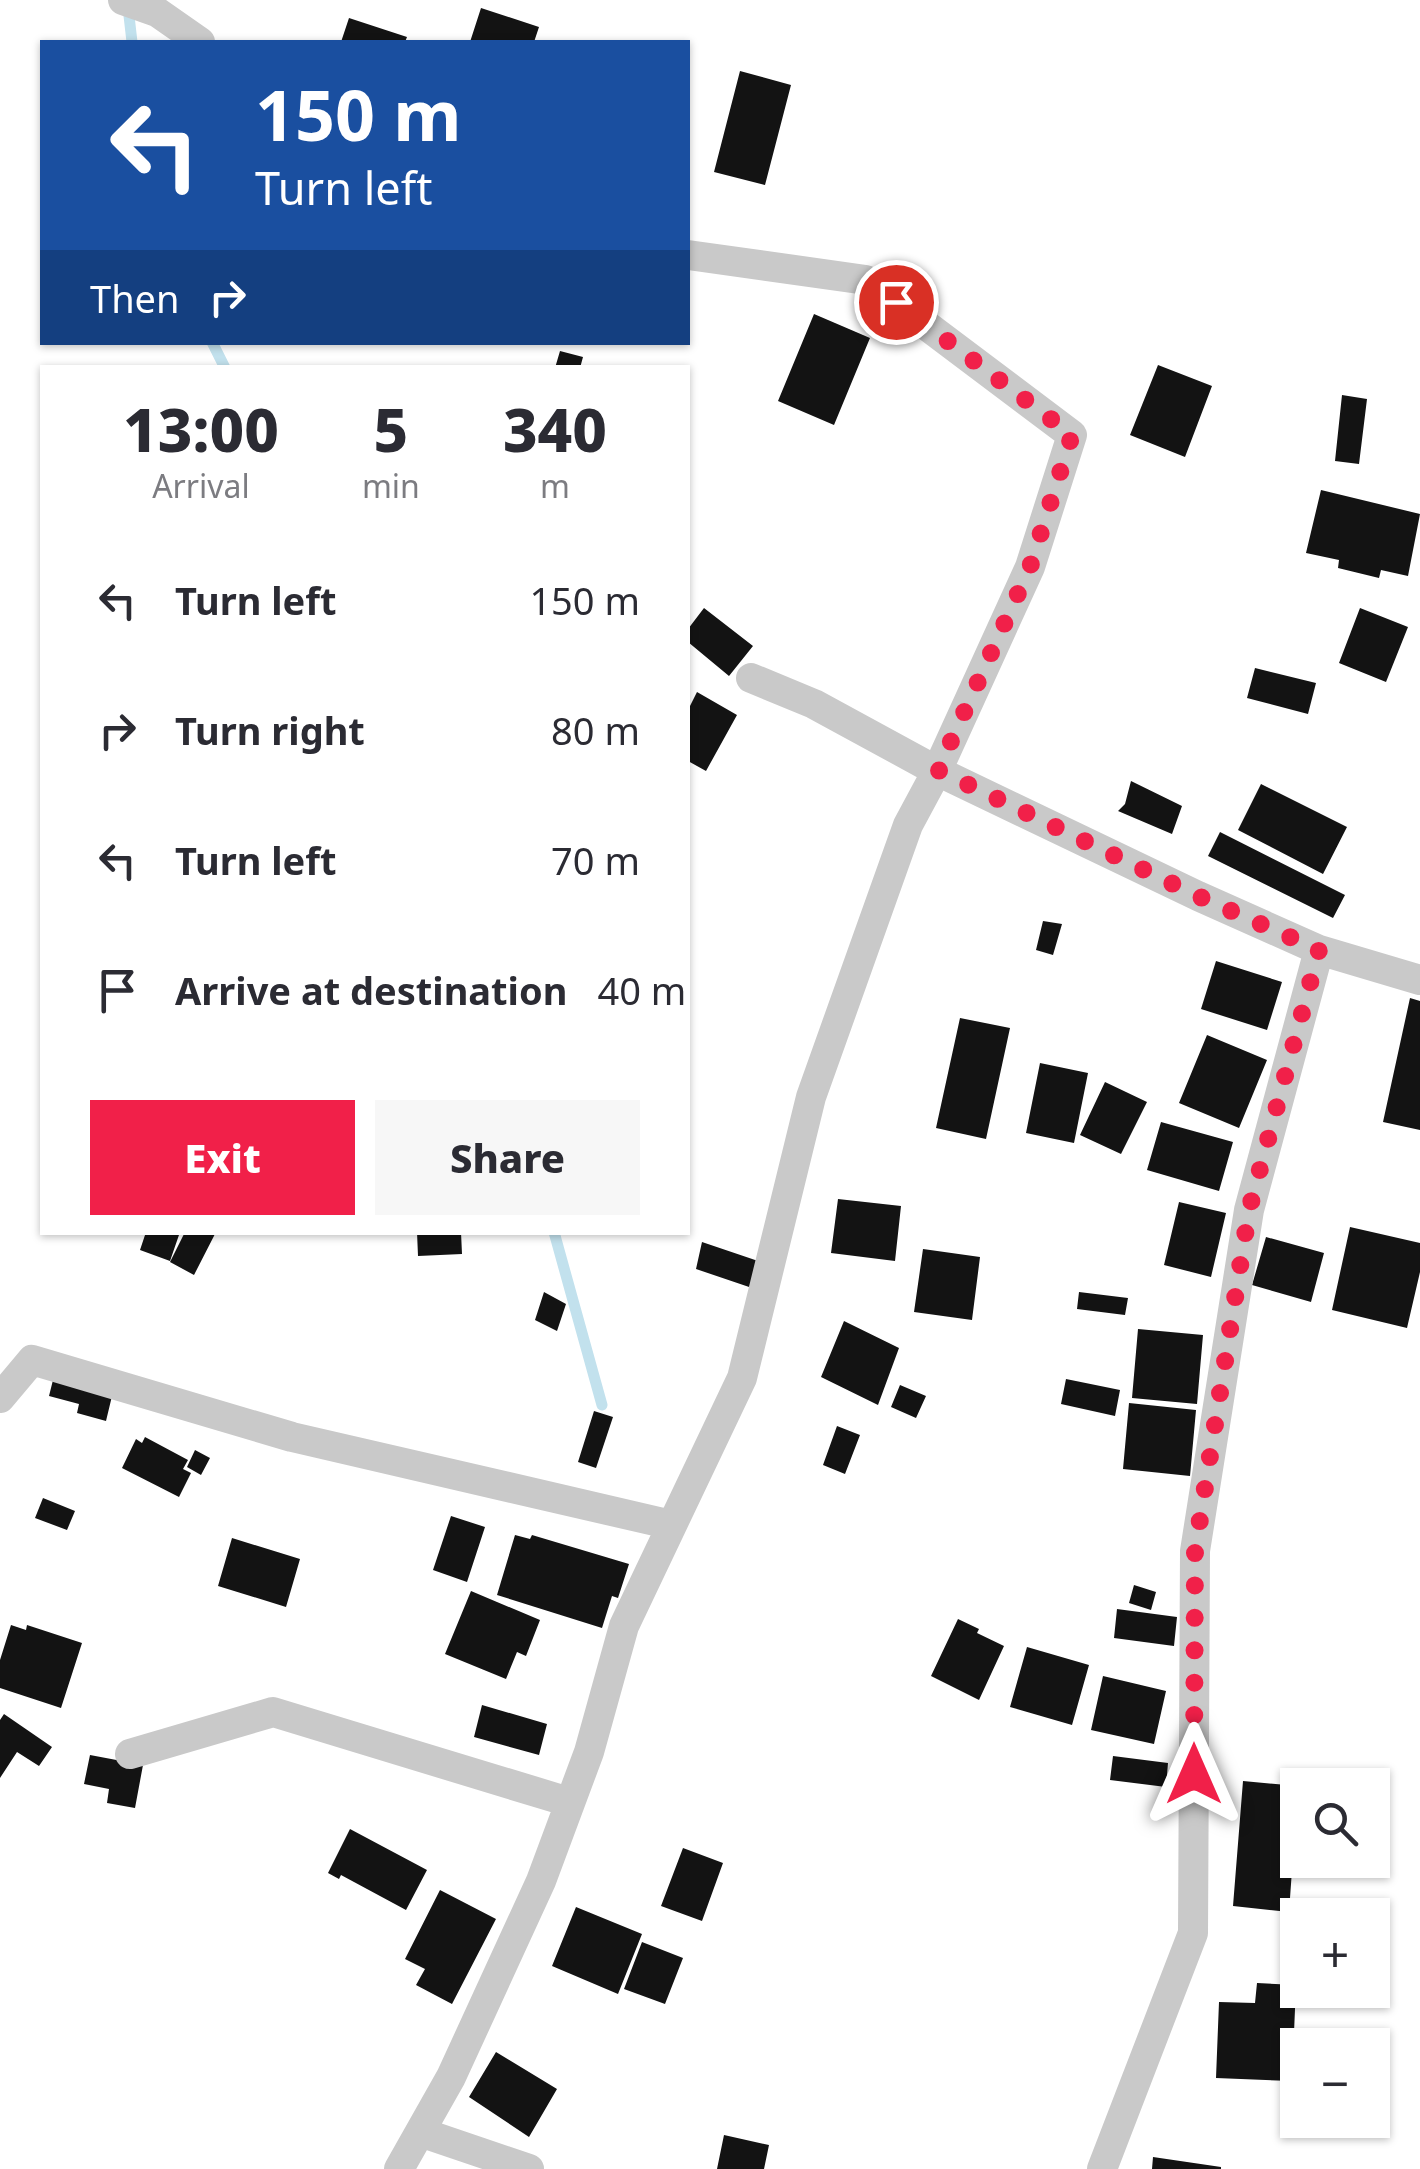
<!DOCTYPE html>
<html lang="en">
<head>
<meta charset="utf-8">
<style>
  body { margin:0; font-family:"Noto Sans",sans-serif; background:#f7f7f7; color:#2b2b33; height:100vh; display:flex; flex-direction:column; font-size:38px; white-space:nowrap }
  * { box-sizing:border-box; margin:0 }
  p { font-size:32px; color:#7c7c81 }
  .icon { flex:none; width:55px; height:55px; fill:none; stroke:currentColor; stroke-width:2; stroke-linecap:round; stroke-linejoin:round }
  .map { position:relative; flex:1; overflow:hidden }
  .details { position:absolute; left:40px; top:365px; width:650px; height:870px; display:flex; flex-direction:column; background:#fff; border-radius:0px; box-shadow:0 2px 8px #0004 }
  .details>* { flex:none }
  .top-card { position:absolute; left:40px; top:40px; width:650px; height:305px; border-radius:0px; box-shadow:0 2px 8px #0004; background:#1a4fa0; color:#fff; overflow:hidden }
  .controls { position:absolute; left:1280px; top:1768px; display:grid; gap:20px }
  .controls a { display:grid; place-items:center; width:110px; height:110px; border-radius:0px; background:#fff; box-shadow:0 2px 8px #0004; font-size:50px }
  .pin { position:absolute; display:grid; place-items:center; width:85px; height:85px; color:#fff; margin:-42px; border:5px solid #fff; border-radius:50%; box-shadow:0 2px 10px #0007 }
  .me { position:absolute; width:110px; margin:-55px; rotate:0deg; stroke-linejoin:round; filter:drop-shadow(0 0 8px #0008) }
  .turn { display:flex; align-items:center; gap:35px; height:210px; padding:0 50px; font-size:45px }
  .turn .icon { width:130px; height:130px; stroke-width:2.5 }
  .turn b { display:block; font-size:70px; line-height:85px }
  .then { display:flex; align-items:center; height:95px; padding:0 50px; background:#0003; gap:20px; font-size:38px }
  .eta { display:flex; justify-content:space-evenly; align-items:center; height:170px; text-align:center }
  .eta b { font-size:60px; font-weight:800; line-height:70px }
  .button { display:flex; gap:20px; margin-top:auto; padding:20px 50px }
  .button a { flex:1; height:115px; border-radius:0px; background:#f12049; color:#fff; font-size:40px; font-weight:800; line-height:115px; text-align:center }
  .button a+a { background:#f7f7f7; color:#2b2b33 }
  ul { padding:0; list-style:none }
  li { display:flex; align-items:center; gap:30px; height:130px; padding:0 50px }
  li div { flex:1 }
  li b { display:block; font-size:38px }
  li em { font-style:normal }
  .map>svg:first-child { display:block }
</style>
</head>
<body>
<div class="map">
<svg width="1420" height="2169" viewBox="0 0 1420 2169">
  <rect width="100%" height="100%" fill="#fff"/>
  <g fill="none" stroke-linecap="round" stroke-linejoin="round">
    <path stroke="#c2e1ed" stroke-width="11" d="M128 7 132 42
      M212 342 225 368
      M554 1232 602 1405"/>
  </g>
  <path fill="#131313" d="M481 8 539 27 534 42H470Z
    M349 18 407 37 405 42H341Z
    M740 71 791 85 765 185 714 172Z
    M814 314 870 338 834 425 778 401Z
    M560 351 583 357 580 368H555Z
    M1158 365 1212 386 1185 457 1130 435Z
    M1342 395 1367 399 1359 464 1335 461Z
    M1321 490 1420 514 1408 576 1381 570 1379 578 1338 568 1339 560 1306 553Z
    M704 608 753 646 729 676 688 642V629Z
    M1360 608 1408 627 1386 682 1339 663Z
    M1255 668 1316 683 1308 714 1247 698Z
    M697 692 737 715 706 771 688 761V710Z
    M1131 781 1182 806 1172 834 1118 811 1125 804Z
    M1261 784 1347 827 1323 874 1238 830Z
    M1220 832 1345 895 1333 918 1208 856Z
    M1043 921 1062 924 1053 955 1036 950Z
    M1216 961 1282 982 1267 1030 1201 1009Z
    M1410 998 1420 1001V1130L1383 1122Z
    M960 1018 1010 1028 986 1139 936 1128Z
    M1207 1035 1267 1060 1239 1128 1179 1103Z
    M1040 1063 1088 1073 1074 1143 1026 1133Z
    M1105 1082 1147 1102 1121 1154 1080 1135Z
    M1161 1122 1233 1142 1219 1191 1147 1170Z
    M838 1199 901 1206 895 1261 831 1253Z
    M1179 1202 1226 1213 1211 1277 1164 1265Z
    M1350 1227 1420 1243V1272L1407 1328 1332 1310Z
    M146 1232H180L170 1261 140 1250Z
    M185 1232H216L194 1275 170 1262Z
    M417 1232H461L462 1254 418 1256Z
    M1266 1237 1324 1253 1311 1302 1252 1285Z
    M702 1242 764 1263 755 1289 696 1269Z
    M923 1249 980 1257 972 1320 914 1312Z
    M544 1292 566 1304 557 1331 535 1320Z
    M1079 1292 1128 1298 1125 1315 1077 1309Z
    M844 1321 899 1348 878 1405 821 1377Z
    M1138 1329 1203 1335 1197 1404 1132 1398Z
    M1066 1379 1120 1390 1115 1416 1061 1404Z
    M53 1380 112 1396 106 1421 77 1413 79 1404 49 1396Z
    M900 1385 926 1396 916 1418 891 1407Z
    M1129 1403 1196 1410 1190 1476 1123 1469Z
    M594 1411 613 1417 596 1468 578 1462Z
    M837 1426 860 1435 845 1474 823 1465Z
    M145 1437 188 1460 183 1469 191 1473 179 1497 122 1468 136 1439 142 1443Z
    M195 1450 210 1458 201 1475 187 1467Z
    M43 1498 75 1511 67 1530 35 1518Z
    M451 1516 485 1527 467 1582 433 1570Z
    M515 1535 530 1539 532 1535 629 1564 618 1598 612 1596 602 1628 497 1595Z
    M232 1538 300 1559 286 1607 218 1586Z
    M1134 1585 1156 1592 1151 1610 1129 1603Z
    M471 1591 540 1620 526 1656 517 1652 506 1679 445 1654Z
    M1117 1609 1177 1617 1174 1646 1114 1638Z
    M958 1619 979 1629 977 1633 1004 1646 979 1700 931 1676Z
    M11 1625 26 1630 27 1625 82 1643 61 1708 0 1688V1660Z
    M1027 1647 1089 1665 1072 1725 1010 1707Z
    M1103 1676 1166 1691 1154 1744 1091 1730Z
    M482 1705 547 1724 539 1755 474 1737Z
    M4 1714 52 1747 39 1766 17 1752 0 1778V1720Z
    M90 1755 143 1765 135 1808 107 1803 109 1789 84 1784Z
    M1113 1756 1168 1763 1166 1787 1110 1780Z
    M1243 1781 1298 1786 1289 1912 1233 1906Z
    M350 1829 427 1870 406 1910 341 1875 339 1879 328 1873Z
    M683 1848 723 1863 702 1921 661 1906Z
    M440 1890 496 1919 452 2004 416 1985 425 1969 405 1959Z
    M576 1907 642 1934 618 1994 552 1966Z
    M642 1942 683 1958 665 2004 624 1989Z
    M1257 1983 1296 1985 1292 2081 1216 2078 1219 2002 1255 2003Z
    M496 2052 557 2089 529 2137 469 2097Z
    M724 2135 769 2145 764 2169H717Z
    M1153 2157 1221 2167V2169H1152Z"/>
  <g fill="none" stroke-linecap="round" stroke-linejoin="round">
    <path stroke="#c9c9c9" stroke-width="30" d="M123 0 157 12 200 42
      M751 678 814 704 937 771 1198 896 1319 950 1420 980
      M0 1398 32 1360 292 1437 672 1525
      M130 1754 273 1712 569 1802
      M420 2132 529 2169
      M399 2169 451 2077 541 1881 589 1752 624 1626 742 1378 811 1097 908 825 937 771 1030 567 1072 435 866 280 688 255
      M1102 2169 1193 1933 1195 1551 1249 1210 1319 950"/>
  </g>
  <g fill="none" stroke-linecap="round" stroke-linejoin="round">
    <path stroke="#f12049" stroke-width="18" stroke-dasharray="0 32.4" d="M896 302 1072 435 1030 567 938 770 1198 896 1319 950 1249 1210 1195 1551 1194 1774"/>
  </g>
</svg>
<div class="controls">
<a><svg class="icon" aria-label="search" viewBox="0 0 24 24"><circle cx="10" cy="10" r="6"/><path d="M15 15l6 6"/></svg></a>
<a>+</a>
<a>−</a>
</div>
<div class="pin" style="left:896px;top:302px;background:#d93025"><svg class="icon" aria-label="arrive" viewBox="0 0 24 24"><path d="M6 21V4h12l-3 4 3 4H6"/></svg></div>
<svg class="me" style="left:1194px;top:1774px" viewBox="-20 -20 40 40"><path d="M0-17L14 15 0 8-14 15z" fill="#f12049" stroke="#fff" stroke-width="4"/></svg>
<div class="top-card">
<div class="turn"><svg class="icon" aria-label="left" viewBox="0 0 24 24"><path d="M17 20v-9H6M10 6l-5 5 5 5"/></svg><div><b>150 m</b>Turn left</div></div>
<div class="then">Then<svg class="icon" aria-label="right" viewBox="0 0 24 24"><path d="M7 20v-9h11M14 6l5 5-5 5"/></svg></div>
</div>
<section class="details">
<div class="eta">
<div><b>13:00</b><p>Arrival</p></div>
<div><b>5</b><p>min</p></div>
<div><b>340</b><p>m</p></div>
</div>
<ul>
<li><svg class="icon" aria-label="left" viewBox="0 0 24 24"><path d="M17 20v-9H6M10 6l-5 5 5 5"/></svg><div><b>Turn left</b></div><em>150 m</em></li>
<li><svg class="icon" aria-label="right" viewBox="0 0 24 24"><path d="M7 20v-9h11M14 6l5 5-5 5"/></svg><div><b>Turn right</b></div><em>80 m</em></li>
<li><svg class="icon" aria-label="left" viewBox="0 0 24 24"><path d="M17 20v-9H6M10 6l-5 5 5 5"/></svg><div><b>Turn left</b></div><em>70 m</em></li>
<li><svg class="icon" aria-label="arrive" viewBox="0 0 24 24"><path d="M6 21V4h12l-3 4 3 4H6"/></svg><div><b>Arrive at destination</b></div><em>40 m</em></li>
</ul>
<div class="button"><a>Exit</a><a>Share</a></div>
</section>
</div>
</body>
</html>
